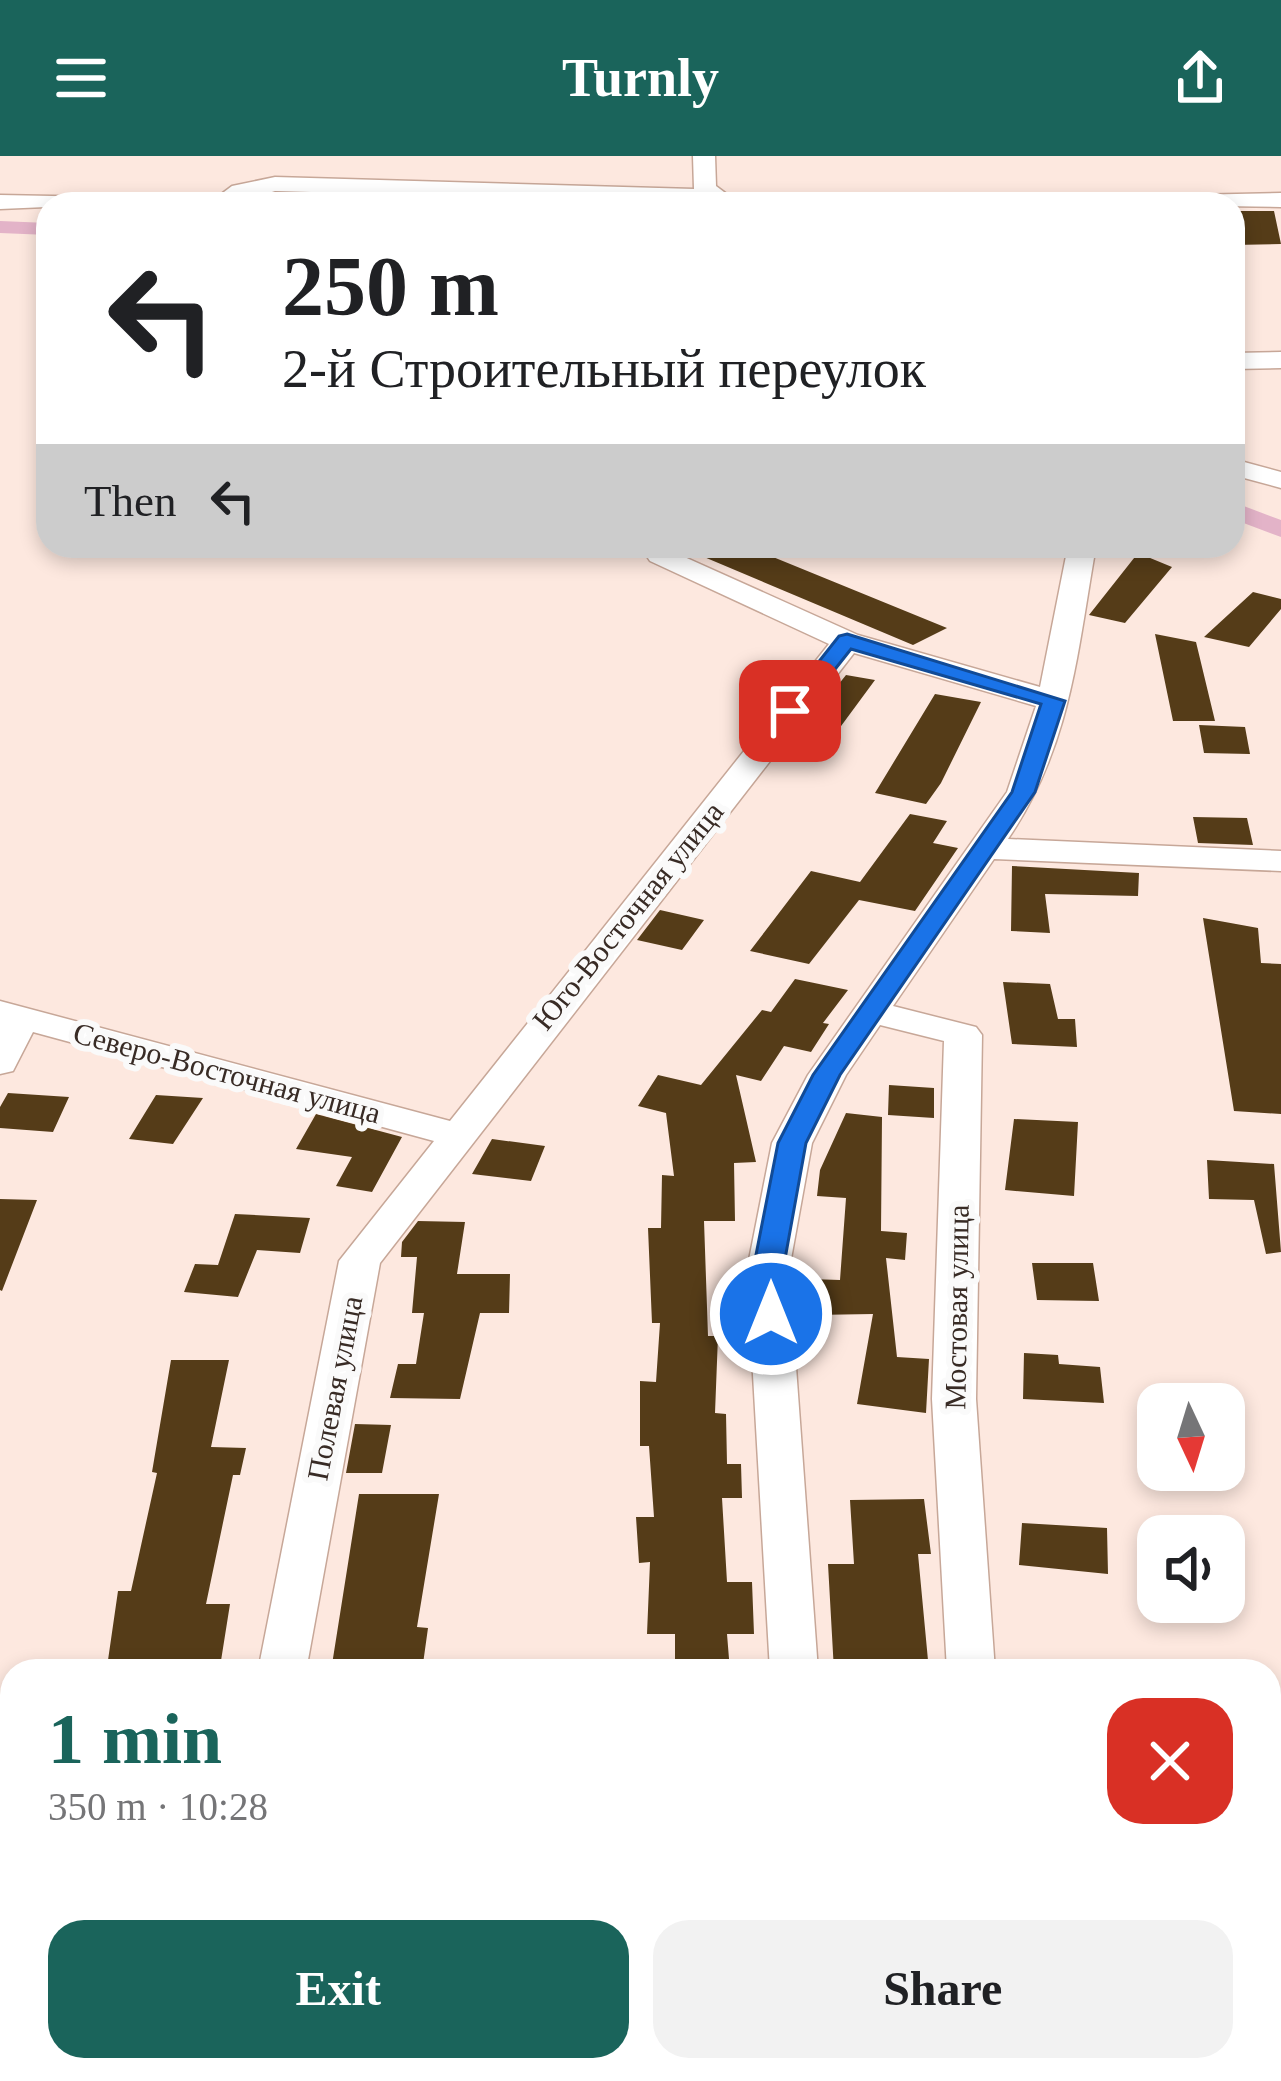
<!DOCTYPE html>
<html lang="en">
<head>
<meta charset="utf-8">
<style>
  body { margin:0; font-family:"Times New Roman",serif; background:#f2f2f2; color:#202124; height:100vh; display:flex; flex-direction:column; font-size:45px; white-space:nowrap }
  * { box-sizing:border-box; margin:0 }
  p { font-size:39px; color:#757577 }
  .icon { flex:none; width:66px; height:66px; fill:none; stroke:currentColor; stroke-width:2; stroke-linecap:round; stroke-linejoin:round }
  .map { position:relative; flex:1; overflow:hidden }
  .drawer { position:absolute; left:0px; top:1503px; width:1281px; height:423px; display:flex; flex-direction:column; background:#fff; border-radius:36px 36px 0 0; box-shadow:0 6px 18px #0003 }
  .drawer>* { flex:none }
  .guide { position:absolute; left:36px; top:36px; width:1209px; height:366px; border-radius:36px; box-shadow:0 6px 18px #0003; background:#fff; color:#202124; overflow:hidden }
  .needle { width:78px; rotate:176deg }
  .tools { position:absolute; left:1137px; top:1227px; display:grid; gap:24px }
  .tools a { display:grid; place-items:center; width:108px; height:108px; border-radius:24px; background:#fff; box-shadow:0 6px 18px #0003; font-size:60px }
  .pin { position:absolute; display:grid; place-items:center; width:102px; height:102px; color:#fff; margin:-51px; border-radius:24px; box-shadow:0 6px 18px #0006 }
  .me { position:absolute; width:132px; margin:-66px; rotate:0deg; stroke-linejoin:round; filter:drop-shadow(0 0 9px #0008) }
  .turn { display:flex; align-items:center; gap:42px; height:252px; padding:0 48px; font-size:54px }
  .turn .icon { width:156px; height:156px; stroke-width:2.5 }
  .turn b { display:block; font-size:84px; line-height:102px }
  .then { display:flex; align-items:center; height:114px; padding:0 48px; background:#0003; gap:24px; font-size:45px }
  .round { display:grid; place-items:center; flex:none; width:126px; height:126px; border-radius:36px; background:#f2f2f2 }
  .head { display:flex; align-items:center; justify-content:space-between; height:204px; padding:0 48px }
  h1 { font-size:72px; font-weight:600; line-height:90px; color:#1a645b }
  .cta { display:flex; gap:24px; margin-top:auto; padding:24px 48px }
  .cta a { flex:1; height:138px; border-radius:36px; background:#1a645b; color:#fff; font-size:48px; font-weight:600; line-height:138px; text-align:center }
  .cta a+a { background:#f2f2f2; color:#202124 }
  header { display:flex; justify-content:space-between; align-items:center; height:156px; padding:0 48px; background:#1a645b; color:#fff; font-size:54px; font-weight:600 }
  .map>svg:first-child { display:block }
</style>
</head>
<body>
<header><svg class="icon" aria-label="menu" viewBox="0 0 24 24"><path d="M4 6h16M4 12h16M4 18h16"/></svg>Turnly<svg class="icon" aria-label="share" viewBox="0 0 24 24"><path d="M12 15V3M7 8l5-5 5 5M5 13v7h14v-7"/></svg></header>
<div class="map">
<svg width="1281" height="1925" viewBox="0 0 1281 1925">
  <rect width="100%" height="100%" fill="#fde8df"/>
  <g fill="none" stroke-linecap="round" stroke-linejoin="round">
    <path fill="#e3b3c8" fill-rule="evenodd" d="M0 65 48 67V79L0 77Z
      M1233 346 1281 364V381L1233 363Z"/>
  </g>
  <path fill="#553c18" d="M1233 55H1274L1281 88 1233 89Z
    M678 390H746L947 472 913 489Z
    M1138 397 1172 411 1125 467 1089 459Z
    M1253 436 1281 443V453L1249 491 1204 481Z
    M1155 478 1196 486 1215 565H1173Z
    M846 519 875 524 816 604 784 597Z
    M935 538 981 546 941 627 926 648 875 637Z
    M1199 569 1245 571 1250 598 1204 597Z
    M910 658 947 665 933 687 958 692 915 755 859 744 809 808 750 795 811 715 860 726Z
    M1193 661 1247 662 1253 689 1198 687Z
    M1012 710 1139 717 1138 740 1045 738 1050 777 1011 775Z
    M660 754 704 764 682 794 637 784Z
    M1203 762 1258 772 1261 807 1281 808V958L1234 955Z
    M795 823 848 834 823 867 829 868 811 896 784 890 761 925 736 919 756 1006 734 1007 735 1065H704L708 1180H718L715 1257 726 1258 727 1308H741L742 1342H722L727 1426H752L754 1478H727L730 1515H675V1478H647L650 1406 639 1407 636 1361H654L649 1290H640V1225L656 1226 660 1167H652L648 1072H661L662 1019 674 1020 666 957 638 950 658 919 701 929 762 854 771 856Z
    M1003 826 1050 828 1058 863H1075L1077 891 1012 888Z
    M889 929 934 932V962L888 959Z
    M8 937 69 941 53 976 0 972V951Z
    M156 939 203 942 173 988 129 983Z
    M846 957 882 961 881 1075 907 1077 905 1104 886 1102 897 1201 929 1203 926 1257 857 1248 873 1158 813 1159 809 1123 840 1124 846 1042 817 1040 820 1014Z
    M316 958 402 981 372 1036 336 1030 352 1001 296 993Z
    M1014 963 1078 966 1074 1040 1005 1034Z
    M492 983 545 990 531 1025 472 1018Z
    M1207 1004 1274 1008 1281 1096 1266 1098 1254 1044 1209 1043Z
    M0 1043 37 1044 2 1135 0 1134Z
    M235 1058 310 1062 300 1097 257 1094 238 1141 184 1136 195 1108 218 1109Z
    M418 1065 465 1066 457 1118H510L509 1157H480L460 1243 390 1242 398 1208H416L424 1157H412L417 1101H401L402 1086Z
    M1032 1107H1093L1099 1145 1037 1144Z
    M1024 1197 1058 1199 1059 1208 1100 1211 1104 1247 1023 1243Z
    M171 1204H229L211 1291 246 1292 240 1319H233L206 1448H230L220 1511H107L118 1435H131L157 1317 152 1316Z
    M355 1268 391 1269 382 1317H346Z
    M359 1338H439L417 1471 428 1472 422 1515H331Z
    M924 1343 931 1398H918L929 1515H834L828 1408H854L850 1344Z
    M1022 1367 1107 1372 1108 1418 1019 1409Z"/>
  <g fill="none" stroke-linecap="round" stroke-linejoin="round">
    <defs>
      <path id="minor" d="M693 0H715L716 30 740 48 275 35 235 48H208L232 30 275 21 694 33Z
        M1281 37V51L1083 48 1094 41Z
        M0 39 105 41 116 48 0 53Z
        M1281 196V212L1233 213V197Z
        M1233 303 1281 316V332L1233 319Z
        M660 390 858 479 1040 531 1068 390H1096C1077 498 1071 590 1008 683L1281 695V715L994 703 893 850 976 871 982 879 976 1243 995 1515H947L932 1243 944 885 880 869 846 919 812 987 789 1114 818 1515H770L747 1114 772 987 808 919 1007 636 1036 550 854 497 380 1107 306 1515H258L339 1105 434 985 33 876 13 915 0 918V845L450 965 829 488 650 405 646 399Z
        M0 1709 12 1710V1752L0 1751Z
        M1269 1816 1281 1817V1863L1269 1862Z
        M188 1914H244L243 1925H187Z"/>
    </defs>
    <use href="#minor" stroke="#c7a798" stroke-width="3"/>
    <use href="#minor" fill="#fff" fill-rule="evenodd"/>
  </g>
  <path fill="#1a73e8" stroke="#114b97" stroke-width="3" d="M847 478 1065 545 1035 636 840 919 806 987 783 1114 786 1158 771 1168 756 1158 753 1114 778 987 813 919 1012 636 1041 548 851 493 798 560H783V551L839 480Z"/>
  <g text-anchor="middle" stroke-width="12" stroke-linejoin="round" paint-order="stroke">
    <g font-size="30" fill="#382b25" stroke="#fafafa">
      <text transform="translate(628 760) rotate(-51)" y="10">Юго-Восточная улица</text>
      <text transform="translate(227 917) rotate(15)" y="10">Северо-Восточная улица</text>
      <text transform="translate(957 1151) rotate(-89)" y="10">Мостовая улица</text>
      <text transform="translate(335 1232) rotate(-79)" y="10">Полевая улица</text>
    </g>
  </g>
</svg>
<div class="tools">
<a><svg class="needle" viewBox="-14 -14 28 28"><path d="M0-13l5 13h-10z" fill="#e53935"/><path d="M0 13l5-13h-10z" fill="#757577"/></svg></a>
<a><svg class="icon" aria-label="sound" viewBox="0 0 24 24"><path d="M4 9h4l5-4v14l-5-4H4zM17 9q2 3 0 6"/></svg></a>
</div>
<div class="pin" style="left:790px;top:555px;background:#d93025"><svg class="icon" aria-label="arrive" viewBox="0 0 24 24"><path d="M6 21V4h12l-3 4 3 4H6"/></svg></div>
<svg class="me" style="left:771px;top:1158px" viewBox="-20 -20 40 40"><circle r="17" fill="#1a73e8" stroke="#fff" stroke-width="3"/><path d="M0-11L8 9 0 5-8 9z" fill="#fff"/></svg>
<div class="guide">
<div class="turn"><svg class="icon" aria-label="left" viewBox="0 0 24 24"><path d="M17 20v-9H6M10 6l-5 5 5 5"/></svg><div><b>250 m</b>2-й Строительный переулок</div></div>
<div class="then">Then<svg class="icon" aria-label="left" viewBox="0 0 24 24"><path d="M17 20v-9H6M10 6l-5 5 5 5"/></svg></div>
</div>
<section class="drawer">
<div class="head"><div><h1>1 min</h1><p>350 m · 10:28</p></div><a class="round" style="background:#d93025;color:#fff"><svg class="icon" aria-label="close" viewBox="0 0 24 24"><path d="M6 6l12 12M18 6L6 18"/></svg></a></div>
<div class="cta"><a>Exit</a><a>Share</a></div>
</section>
</div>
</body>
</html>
